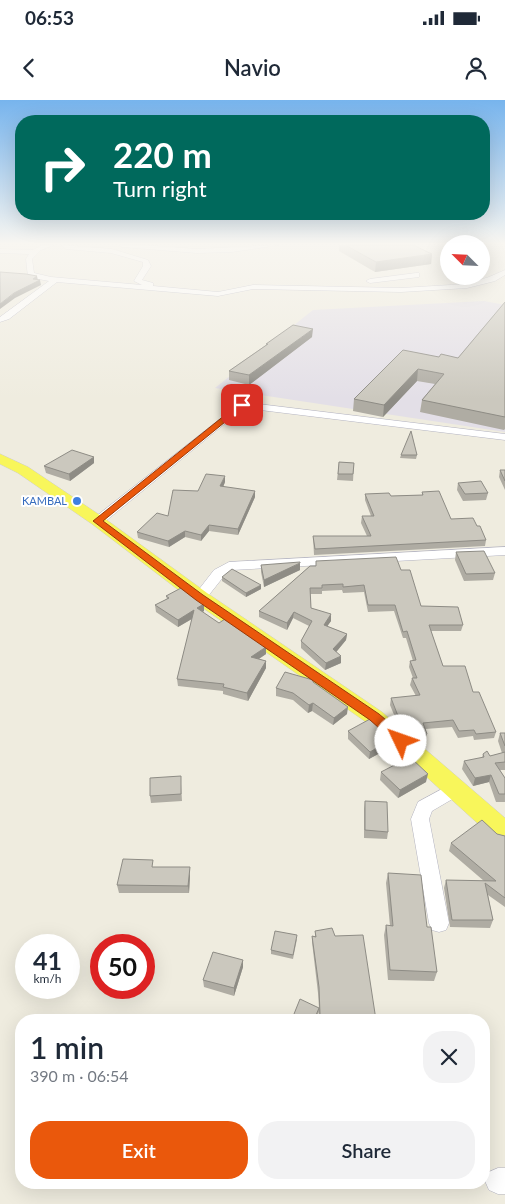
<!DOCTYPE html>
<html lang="en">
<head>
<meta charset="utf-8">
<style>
  body { margin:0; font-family:Lato,sans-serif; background:#f2f2f3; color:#1f2937; height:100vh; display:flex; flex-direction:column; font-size:19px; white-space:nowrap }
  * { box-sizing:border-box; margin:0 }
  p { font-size:16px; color:#747a83 }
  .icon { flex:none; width:28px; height:28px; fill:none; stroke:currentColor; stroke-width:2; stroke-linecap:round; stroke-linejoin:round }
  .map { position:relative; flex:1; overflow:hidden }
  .side { position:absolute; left:15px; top:914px; width:475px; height:175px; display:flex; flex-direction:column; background:#fff; border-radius:20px; box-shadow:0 5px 20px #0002 }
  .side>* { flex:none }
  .top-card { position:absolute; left:15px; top:15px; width:475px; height:105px; border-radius:20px; box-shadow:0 5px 20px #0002; background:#00695c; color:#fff; overflow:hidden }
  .needle { width:32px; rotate:294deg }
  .fabs { position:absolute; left:440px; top:135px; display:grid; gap:10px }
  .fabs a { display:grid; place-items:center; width:50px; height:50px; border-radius:50%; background:#fff; box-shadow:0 5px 20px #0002; font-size:25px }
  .speed { position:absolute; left:15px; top:834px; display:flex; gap:10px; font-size:25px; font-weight:700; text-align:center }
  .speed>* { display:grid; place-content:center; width:65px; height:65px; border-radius:50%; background:#fff; box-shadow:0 5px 20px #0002; line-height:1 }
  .speed small { font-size:12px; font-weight:400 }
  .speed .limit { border:8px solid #d22; background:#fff; color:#111 }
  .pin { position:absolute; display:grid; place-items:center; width:42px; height:42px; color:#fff; margin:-21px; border-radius:10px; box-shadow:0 2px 8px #0006 }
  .me { position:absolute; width:55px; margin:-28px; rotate:312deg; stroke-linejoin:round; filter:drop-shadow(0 0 4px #0008) }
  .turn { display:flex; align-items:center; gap:18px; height:105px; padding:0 15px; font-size:22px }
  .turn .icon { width:65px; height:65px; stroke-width:2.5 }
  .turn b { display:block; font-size:35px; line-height:42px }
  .round { display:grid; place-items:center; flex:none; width:52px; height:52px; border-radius:20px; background:#f2f2f3 }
  .head { display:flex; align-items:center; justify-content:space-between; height:85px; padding:0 15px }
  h1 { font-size:30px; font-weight:600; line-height:38px }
  .primary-button { display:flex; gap:10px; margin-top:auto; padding:10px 15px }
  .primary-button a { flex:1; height:58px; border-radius:20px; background:#ea580c; color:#fff; font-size:20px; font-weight:600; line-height:58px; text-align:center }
  .primary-button a+a { background:#f2f2f3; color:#1f2937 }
  .status { display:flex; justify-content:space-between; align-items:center; height:35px; padding:0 25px; background:#fff; direction:ltr }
  .status svg { height:14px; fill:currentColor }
  header { display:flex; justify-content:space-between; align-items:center; height:65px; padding:0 15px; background:#fff; font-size:22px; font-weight:600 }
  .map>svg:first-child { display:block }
</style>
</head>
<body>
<div class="status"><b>06:53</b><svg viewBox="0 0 49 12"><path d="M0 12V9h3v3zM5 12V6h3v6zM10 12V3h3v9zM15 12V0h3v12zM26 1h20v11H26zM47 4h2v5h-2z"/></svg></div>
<header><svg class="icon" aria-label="back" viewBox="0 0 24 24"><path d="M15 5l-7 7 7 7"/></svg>Navio<svg class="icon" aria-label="person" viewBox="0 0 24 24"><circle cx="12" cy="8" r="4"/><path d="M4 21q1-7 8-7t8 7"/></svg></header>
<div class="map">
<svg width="505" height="1104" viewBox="0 0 505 1104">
  <rect width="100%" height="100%" fill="#efecdf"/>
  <path fill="#e3dfe7" d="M484 201 505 205V332L215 288 313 210Z"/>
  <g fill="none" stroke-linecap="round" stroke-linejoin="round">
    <defs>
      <path id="minor" d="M42 145H54L41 150 32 159 34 173 51 177 142 185 134 181 143 166V162L111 153 66 149 61 145 112 149 148 160 151 166 142 180 153 183V186L218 192 253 185 401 188 467 184 489 177 505 170V175L495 181 467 188 401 192 253 189 218 196 57 182 9 219 0 222V217L49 181 28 177 26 159 29 154 0 153V149L33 150Z
        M119 145H142L197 149 279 145 232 152 197 153 122 147Z
        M416 173H419V177L370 183 366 181 370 179Z
        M242 302 505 334V340L244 308 102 424H94L92 421 94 418Z
        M505 447V455L232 470 224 476 205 500H195L193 497 214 470 229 462Z
        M455 682 461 684 464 689 461 694 432 711 429 719 449 823 446 830 439 832 432 830 429 823 411 719 418 702Z
        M498 1068H505V1094H498L489 1090 485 1081 489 1072Z"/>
      <path id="major" d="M0 354 28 367 104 418 207 493 382 612 505 718V743L496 740 366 622 193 501 92 424 18 373 0 364Z"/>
    </defs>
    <use href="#minor" stroke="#b3b3c1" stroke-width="1"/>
    <use href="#major" stroke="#cdcdcd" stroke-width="1"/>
    <use href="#minor" fill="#fff" fill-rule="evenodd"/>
    <use href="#major" fill="#f8f65b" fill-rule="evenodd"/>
  </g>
  <path fill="#afaca3" d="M339 145H413L432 154 431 164 375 172 339 151Z
    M505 202V329L504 330 420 312 422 300 435 284 417 281 383 317 353 311 354 299 439 257 458 258Z
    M312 237 249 285 229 280V271L266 245V244Z
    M401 355H417L416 359 400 358Z
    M94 357V363L70 381 46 373 44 366Z
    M339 362 354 363 353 381 337 380Z
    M500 370H505V390L499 377Z
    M225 382 223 387 255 391V397L238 435 209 431 201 441 185 437 169 447 138 438 137 432 168 416 198 391Z
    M458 383 488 393 486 400 463 401 457 390Z
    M422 392 451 419 477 426 486 440 485 446 314 455 313 436H367L361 423 362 416H371L365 400V394L391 396 422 395Z
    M456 452 495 473 493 480 464 481 455 460Z
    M261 465 300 470 264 487 261 472Z
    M310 466 401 470 421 506 463 525 461 531H431L443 566 473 592 496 632 494 638 474 640 473 636 458 638 452 627 425 629 427 634 425 641 419 642 397 622 390 605 391 598 416 596 410 585 412 578H413L409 567 410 561H413L406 538H403L394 511 368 512 364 492 343 493 342 490 322 491V494H310L311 508 331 521 327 526 347 534 346 540 336 552 341 563 325 570 301 548V541L309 526 293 518 287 530 259 517V511Z
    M222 477 261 489 246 497 222 481Z
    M166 496 204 504V511L202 512 266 554 259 559 266 561V568L248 601 223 594V591L178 586 177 579 192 519 178 527 156 512 155 505 167 499Z
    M313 582 347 614 333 625 312 611 308 613 293 600 276 596V588Z
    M348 631 391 647 369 659 348 639Z
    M500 633H505V670H500L505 678V702H496L489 682 473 686 462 669 464 661 482 658 483 654 490 656 502 653 498 641Z
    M381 672 426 682 398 698 380 680Z
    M181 684 182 701 151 703 150 696Z
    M365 701 388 732 387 739 364 738V709Z
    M497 734 505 736V807L488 795 493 820 490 828 450 827 444 788 446 780 484 781 449 751 451 743Z
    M154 767 190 775 189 793H119L117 785Z
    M388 773 427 827 437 872 434 881 388 880 384 835 386 825 390 826 386 783Z
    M315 831 335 836 376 920H319V912L316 920H291L292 919 319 908 318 893 312 842V836H315Z
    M297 839 293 859 271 854V850Z
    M243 860V867L234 896 204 887 203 880Z
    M369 1082H383L382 1088Z"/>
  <path fill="#8e8c85" d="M432 154 431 164 375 172 376 162Z
    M37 176 38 181 40 180 41 185 15 198 0 209V204Z
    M313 229 312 237 249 285V275Z
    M418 269 417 281 383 317 384 305Z
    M94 357V363L70 381 69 374Z
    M225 376V382L221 392 220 386Z
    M255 391V397L238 435V429Z
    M209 425V431L201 441V435Z
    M185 431V437L169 447 168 441Z
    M300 463V470L264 487V480Z
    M261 485V489L246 497V493Z
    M204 504V511L197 516V508Z
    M194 510 195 517 178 527V520Z
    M294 512 293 518 287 530V523Z
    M331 514V521L324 531V525Z
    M347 534 346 540 333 556V549Z
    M266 547V554L251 564V557Z
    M341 556V563L325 570 326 563Z
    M266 561V568L248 601 247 593Z
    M313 603 312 611 308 613 309 605Z
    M348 607 347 614 333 625 334 618Z
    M392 639 391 647 369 659 370 652Z
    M428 674 426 682 398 698 400 690Z
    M491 675 489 682 473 686 475 678Z
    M190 767V775L189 793 188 786Z
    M243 860V867L234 896V888Z"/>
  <path fill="#cbc8be" stroke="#8e8c85" d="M345 145H413L432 154 376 162Z
    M0 172 26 174 37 176 33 179 40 180 14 193 0 204Z
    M505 202V317L422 300 444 274 418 269 384 305 354 299 403 250 439 257 441 254 458 258Z
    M293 225 313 229 249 275 229 271 268 244H266Z
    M411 331 417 355H401Z
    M72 350 94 357 69 374 44 366Z
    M339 362 354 363 353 374H338Z
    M500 370H505V381Z
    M206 374 225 376 220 386 255 391 238 429 209 425 201 435 185 431 168 441 137 432 157 413 168 416 173 390 198 391Z
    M481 381 488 393 465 394 458 383Z
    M439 391 451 419 473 418 477 426H480L486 440 315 449 313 436H371L362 416H374L365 394 389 393 391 396 423 395 422 392Z
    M484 451 495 473 466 474 456 452Z
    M396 457 401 470H410L421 506 458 507 463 525H429L443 566H465L473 592H479L496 632 476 634 474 630 459 631 453 620 423 623 427 634 420 635 398 616 391 598 420 595 412 578H417L410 561 416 560 407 531 403 532 395 505H368L364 485 343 487V484L322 485V488H310L311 508 331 514 324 525 347 534 333 549 341 556 326 563 301 541 312 521 294 512 287 523 259 511 310 466H316V461Z
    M300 462V463L264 480 261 465Z
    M232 469 261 485 246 493 222 477Z
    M181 488 204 504 197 508 219 523 225 519 266 547 251 557 266 561 247 593 223 587 224 584 177 579 194 510 178 520 155 505 169 498 166 496Z
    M285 572 313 580V582L348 607 334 618 313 603 309 605 293 593 276 588Z
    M370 619 392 639 370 652 348 631Z
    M500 633H505V646Z
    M487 651 490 656 505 652V662L495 663 505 678V694H499L491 675 475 678 464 661 484 657 483 654Z
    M410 657 428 674 400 690 381 672Z
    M181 676V694L150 696V678Z
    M365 701 387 702 388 732 365 730Z
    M482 720 497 734 505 736V798L485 783 493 820H452L446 780 496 781 451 743Z
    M123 759 153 760 152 767H190L188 786 117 785Z
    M388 773 421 775 427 827H431L437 872 390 870 386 825 393 826Z
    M332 828 335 836 363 835 376 920H327L320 915 319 887 312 836 316 837 315 831Z
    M275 831 297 835 293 855 271 850Z
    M213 852 243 860 234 888 203 880Z
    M300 899 319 908 314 920H294L292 919Z"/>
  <linearGradient id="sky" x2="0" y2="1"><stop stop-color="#77b4ed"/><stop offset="0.48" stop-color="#f8f6f1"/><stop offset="1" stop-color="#f8f6f1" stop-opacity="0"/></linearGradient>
  <rect width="505" height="299" fill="url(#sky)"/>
  <path fill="#ea580c" stroke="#983908" d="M240 303 246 305 103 421 203 495 379 614 406 637 408 641 406 644H397L370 620 196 500 93 421Z"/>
  <circle fill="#3f7fe0" stroke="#fff" stroke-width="2" cx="77" cy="401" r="5"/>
  <g text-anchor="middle" stroke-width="4" stroke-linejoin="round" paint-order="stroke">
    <g font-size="11" fill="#366cbe" stroke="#fff" text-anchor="end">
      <text x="67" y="405">KAMBAL</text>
    </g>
  </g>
</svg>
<div class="fabs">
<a><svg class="needle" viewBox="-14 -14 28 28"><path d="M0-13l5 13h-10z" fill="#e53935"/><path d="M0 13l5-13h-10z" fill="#747a83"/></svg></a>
</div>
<div class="speed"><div>41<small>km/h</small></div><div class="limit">50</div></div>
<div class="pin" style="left:242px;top:305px;background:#d93025"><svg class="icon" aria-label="arrive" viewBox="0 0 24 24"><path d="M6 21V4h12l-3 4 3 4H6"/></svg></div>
<svg class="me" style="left:401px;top:641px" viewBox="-20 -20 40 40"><circle r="19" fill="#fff"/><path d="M0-13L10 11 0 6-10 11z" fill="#ea580c"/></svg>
<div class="top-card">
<div class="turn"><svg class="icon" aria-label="right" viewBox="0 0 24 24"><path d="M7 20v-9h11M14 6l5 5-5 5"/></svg><div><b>220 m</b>Turn right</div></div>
</div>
<section class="side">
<div class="head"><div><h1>1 min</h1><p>390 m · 06:54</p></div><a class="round"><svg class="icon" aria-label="close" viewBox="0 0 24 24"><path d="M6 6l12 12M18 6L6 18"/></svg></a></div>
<div class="primary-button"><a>Exit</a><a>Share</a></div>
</section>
</div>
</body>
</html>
